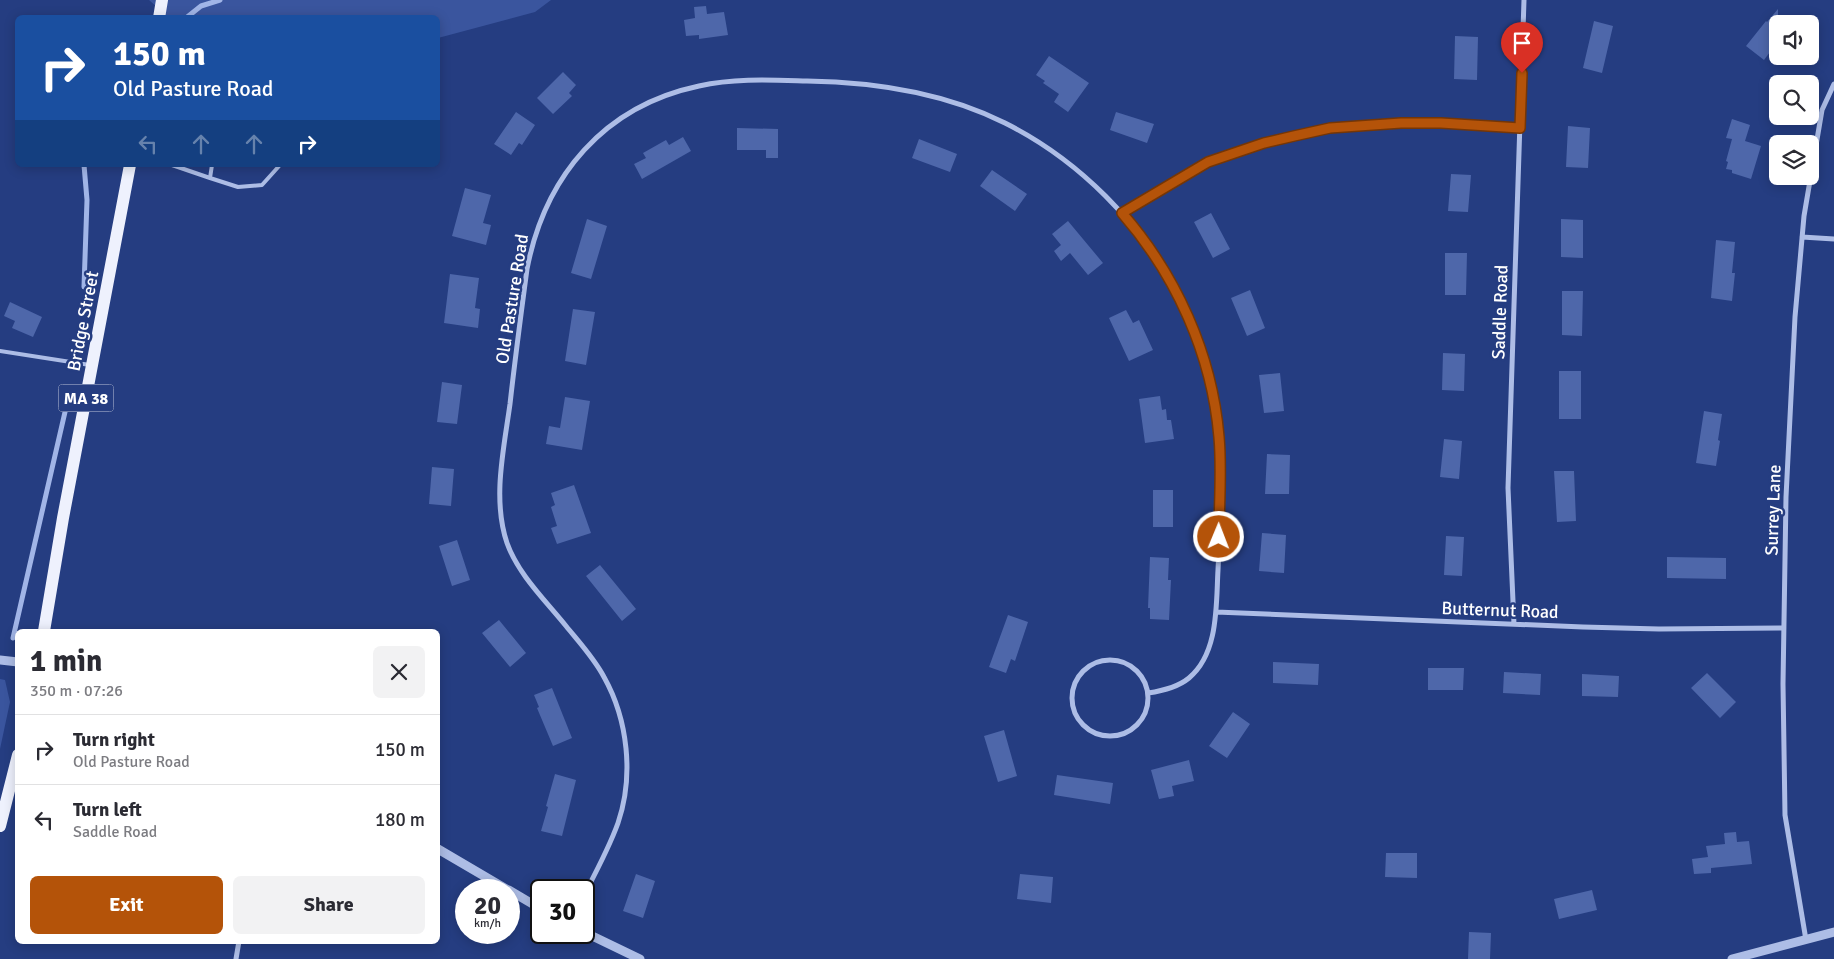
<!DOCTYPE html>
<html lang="en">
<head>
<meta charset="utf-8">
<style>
  body { margin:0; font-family:Signika,sans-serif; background:#f2f2f3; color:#2b2b33; height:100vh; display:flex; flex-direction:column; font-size:19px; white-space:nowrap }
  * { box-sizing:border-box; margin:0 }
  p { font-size:16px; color:#7c7c81 }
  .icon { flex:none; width:28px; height:28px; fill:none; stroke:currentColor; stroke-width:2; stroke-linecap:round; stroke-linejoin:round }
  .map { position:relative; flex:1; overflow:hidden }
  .side { position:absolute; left:15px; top:629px; width:425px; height:315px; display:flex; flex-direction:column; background:#fff; border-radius:8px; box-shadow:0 2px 12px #0003 }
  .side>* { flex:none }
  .hud { position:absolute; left:15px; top:15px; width:425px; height:152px; border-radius:8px; box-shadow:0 2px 12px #0003; background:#1a4fa0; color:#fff; overflow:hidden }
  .buttons { position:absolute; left:1769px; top:15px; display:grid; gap:10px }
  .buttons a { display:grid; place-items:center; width:50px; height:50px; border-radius:8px; background:#fff; box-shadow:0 2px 12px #0003; font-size:25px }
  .speed { position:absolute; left:455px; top:879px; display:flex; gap:10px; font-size:25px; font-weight:700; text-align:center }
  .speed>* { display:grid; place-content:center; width:65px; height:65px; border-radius:50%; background:#fff; box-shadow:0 2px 12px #0003; line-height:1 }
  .speed small { font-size:12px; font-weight:400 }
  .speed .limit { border:2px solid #111; border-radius:8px; background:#fff; color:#111 }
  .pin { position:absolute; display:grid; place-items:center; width:42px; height:42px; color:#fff; margin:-51px -21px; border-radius:50% 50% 50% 0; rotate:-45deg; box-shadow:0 0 5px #0007 }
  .pin .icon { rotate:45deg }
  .me { position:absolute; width:55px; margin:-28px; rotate:1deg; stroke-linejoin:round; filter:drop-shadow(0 0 4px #0008) }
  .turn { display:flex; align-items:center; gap:18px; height:105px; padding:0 15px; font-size:22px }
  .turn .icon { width:65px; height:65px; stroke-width:2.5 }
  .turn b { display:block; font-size:35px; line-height:42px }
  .lanes { display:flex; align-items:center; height:48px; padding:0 15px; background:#0003; justify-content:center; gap:25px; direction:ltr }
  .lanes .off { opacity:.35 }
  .round { display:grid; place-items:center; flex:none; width:52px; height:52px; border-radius:8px; background:#f2f2f3 }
  .headline { display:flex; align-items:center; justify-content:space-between; height:85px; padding:0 15px }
  h1 { font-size:30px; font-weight:700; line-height:38px }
  .action { display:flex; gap:10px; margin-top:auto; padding:10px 15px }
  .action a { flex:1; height:58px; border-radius:8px; background:#b45309; color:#fff; font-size:20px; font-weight:700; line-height:58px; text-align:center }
  .action a+a { background:#f2f2f3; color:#2b2b33 }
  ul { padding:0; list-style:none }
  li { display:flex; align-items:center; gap:15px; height:70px; padding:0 15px; border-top:1px solid #e1e1e2 }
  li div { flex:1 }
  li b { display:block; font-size:19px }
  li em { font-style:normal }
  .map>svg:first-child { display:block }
</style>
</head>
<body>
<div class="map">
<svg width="1834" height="959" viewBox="0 0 1834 959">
  <rect width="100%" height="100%" fill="#253d81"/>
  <path fill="#3a559e" d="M149 0H551L535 12 438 38V18L168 17Z
    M0 679 5 680 10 702 0 749Z"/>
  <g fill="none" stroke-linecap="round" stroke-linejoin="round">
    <path stroke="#a1b5e7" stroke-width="5" d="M186 18 201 6 220 0
      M84 165 87 200 84 287
      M13 638 68 399"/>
  </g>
  <path fill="#4e67aa" d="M706 6 707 14 724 12 728 35 699 39V35L686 36 684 20 695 18 694 7Z
    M1778 9V58L1770 52 1764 60 1746 46 1766 21 1767 22Z
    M1594 21 1613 26 1602 73 1583 68Z
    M1455 36 1478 37 1477 80 1454 79Z
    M1049 56 1089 83 1068 112 1054 102 1059 94 1043 83 1045 81 1036 75Z
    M563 72 576 85 569 93 572 96 553 114 537 98Z
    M516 112 535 125 522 145 519 143 511 155 494 144Z
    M1116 112 1154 124 1147 143 1110 130Z
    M1732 119 1750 125 1745 141 1761 146 1751 179 1732 173V170L1726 169 1728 162 1726 161 1732 139 1726 138Z
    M1568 126 1590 128 1588 168 1566 167Z
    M737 128 778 129V158H766V150H737Z
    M683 137 691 151 642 179 634 164 646 158 643 153 666 140 669 145Z
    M919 139 957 154 950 172 912 158Z
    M992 170 1027 194 1015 211 980 186Z
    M1451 174 1471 175 1468 212 1448 211Z
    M465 188 491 195 483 223 491 225 486 245 452 236Z
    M1211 213 1230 249 1213 258 1194 222Z
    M587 219 607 226 591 279 571 273Z
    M1561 219 1583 220V258L1561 257Z
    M1068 221 1103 263 1088 275 1070 253 1061 261 1054 251 1061 245 1052 234Z
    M1716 240 1735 242 1732 273H1735L1732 301 1711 298Z
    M1445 253H1467L1466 295H1445Z
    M450 274 479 278 475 308 480 309 478 328 444 323Z
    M1250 290 1265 328 1247 336 1231 298Z
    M1562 291H1583L1582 336 1562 335Z
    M10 302 42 317 33 337 12 328 15 321 4 316Z
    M573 309 595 312 586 365 565 361Z
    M1126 310 1133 323 1139 320 1153 350 1129 361 1109 318Z
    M1443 353 1465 354 1464 391 1442 390Z
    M1559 371H1581V419H1559Z
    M1280 373 1284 411 1264 413 1259 375Z
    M442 382 462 385 457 424 437 422Z
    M1160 396 1162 410 1166 409 1167 420H1171L1174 439 1145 443 1139 399Z
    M565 397 590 401 582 450 546 444 549 426 560 428Z
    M1704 411 1722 414 1718 440 1720 441 1716 466 1696 463Z
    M1444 439 1462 441 1459 479 1440 477Z
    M1267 454 1290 455 1289 494H1265Z
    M432 467 454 469 451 506 429 504Z
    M1554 471H1574L1576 521 1557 522Z
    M574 485 591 533 557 544 551 528 557 526 551 507 555 505 551 493Z
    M1153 490H1173V527H1153Z
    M1262 533 1286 535 1284 573 1259 571Z
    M1446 536 1464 537 1462 576 1444 575Z
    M457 540 470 580 452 586 439 546Z
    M1150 557 1169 558 1168 580H1171L1169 620 1150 619V608H1148Z
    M1667 557 1726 558V579L1667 578Z
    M600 565 636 609 622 621 586 576Z
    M1008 615 1028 622 1015 661 1011 659 1006 673 989 667Z
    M499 620 526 653 510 667 482 633Z
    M1273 662 1319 664 1318 685 1273 683Z
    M1428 668H1464L1463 690H1428Z
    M1504 672 1541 674 1540 695 1503 693Z
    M1707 673 1736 702 1720 718 1691 688Z
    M1582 674 1619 676 1618 697 1582 696Z
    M552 688 572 738 553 746 537 708 539 707 534 695Z
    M1233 712 1250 724 1227 758 1209 746Z
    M1004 730 1017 776 998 782 984 736Z
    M1189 760 1194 781 1172 786 1174 796 1159 799 1151 770Z
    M555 774 576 780 562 836 541 831 548 807 546 806Z
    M1057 775 1113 783 1110 804 1054 795Z
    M1736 832 1737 842 1749 841 1752 864 1711 868V873L1694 874 1692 859 1708 857 1706 846 1725 844 1724 833Z
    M1386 853H1417V878L1385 877Z
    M636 874 655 881 643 918 623 911Z
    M1020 874 1053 877 1051 903 1017 899Z
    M1592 890 1597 910 1559 919 1554 899Z
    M1469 932 1491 933 1490 959H1468Z"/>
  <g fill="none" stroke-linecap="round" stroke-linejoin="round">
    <path stroke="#adbde6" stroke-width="4" d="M172 165 210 178 212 165
      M210 178 238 187 262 185 280 165
      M0 351 90 365"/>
    <path stroke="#adbde6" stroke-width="5" d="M1121 213C1141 201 1161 190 1180 178 1190 173 1200 166 1210 161 1315 118 1410 121 1520 128
      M1802 237 1834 239
      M1216 612 1583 627 1659 629 1784 628
      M1514 624 1508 488 1524 0
      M1072 698a38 38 0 1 1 76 0a38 38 0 1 1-76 0Z
      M584 895C596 872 609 848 618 823 634 776 628 720 604 677 594 658 579 642 566 626 545 600 518 574 507 543 492 499 504 448 510 404 515 359 521 314 527 269 545 176 604 106 699 86 735 78 771 80 807 81 875 82 943 92 1005 123 1079 160 1141 223 1179 296 1224 383 1223 474 1218 570 1216 604 1219 653 1189 678 1178 687 1162 691 1148 693
      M1806 940 1785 815 1783 684 1786 497 1795 317 1804 216 1822 110 1834 84
      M236 959 239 941"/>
    <path stroke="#adbde6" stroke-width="9" d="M0 660 18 662
      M438 849 508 890
      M509 890 541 909
      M584 932 640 959
      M1732 959 1834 932"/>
    <path stroke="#eef1fd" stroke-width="12" d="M159 18 162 0
      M44 631 63 518 130 165
      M0 826 18 755"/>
  </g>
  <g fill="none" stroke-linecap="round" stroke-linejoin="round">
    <defs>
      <path id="route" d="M1219 537C1219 504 1222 470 1219 437 1212 354 1176 275 1122 213L1208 162 1264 143 1294 136 1330 128 1401 123H1441L1520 128 1522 73"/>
    </defs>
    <use href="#route" stroke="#753606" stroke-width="12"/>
    <use href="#route" stroke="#b45309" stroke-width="9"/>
  </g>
  <g text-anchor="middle" stroke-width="5" stroke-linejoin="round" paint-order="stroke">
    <rect fill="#253d81" stroke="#bec5d9" stroke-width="1" x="58.5" y="384.5" width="55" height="27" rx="4"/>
    <g font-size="16" font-weight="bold" fill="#fff">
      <text x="86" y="404">MA 38</text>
    </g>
    <g font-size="18" fill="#fff" stroke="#253d81">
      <text transform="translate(512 299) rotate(-81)" y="6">Old Pasture Road</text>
      <text transform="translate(1500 312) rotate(-88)" y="6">Saddle Road</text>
      <text transform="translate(83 321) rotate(-79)" y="6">Bridge Street</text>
      <text transform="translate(1773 510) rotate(-88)" y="6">Surrey Lane</text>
      <text transform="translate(1500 610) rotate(2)" y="6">Butternut Road</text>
    </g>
  </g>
</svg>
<div class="buttons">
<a><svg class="icon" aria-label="sound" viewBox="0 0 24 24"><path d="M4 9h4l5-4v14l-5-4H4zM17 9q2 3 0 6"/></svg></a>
<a><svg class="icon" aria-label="search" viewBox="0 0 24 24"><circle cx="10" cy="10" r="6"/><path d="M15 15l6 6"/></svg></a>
<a><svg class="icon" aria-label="layers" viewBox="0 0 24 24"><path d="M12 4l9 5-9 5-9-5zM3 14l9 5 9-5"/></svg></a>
</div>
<div class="speed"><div>20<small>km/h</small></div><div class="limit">30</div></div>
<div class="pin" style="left:1522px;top:73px;background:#d93025"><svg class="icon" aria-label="arrive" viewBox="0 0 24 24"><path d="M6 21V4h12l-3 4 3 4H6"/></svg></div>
<svg class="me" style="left:1219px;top:537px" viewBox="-20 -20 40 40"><circle r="17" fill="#b45309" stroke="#fff" stroke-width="3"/><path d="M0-11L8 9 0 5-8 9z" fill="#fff"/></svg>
<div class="hud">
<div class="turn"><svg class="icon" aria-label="right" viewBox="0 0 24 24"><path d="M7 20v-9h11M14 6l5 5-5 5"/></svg><div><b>150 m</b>Old Pasture Road</div></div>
<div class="lanes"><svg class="icon off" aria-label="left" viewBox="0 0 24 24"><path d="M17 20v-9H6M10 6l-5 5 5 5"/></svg><svg class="icon off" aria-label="ahead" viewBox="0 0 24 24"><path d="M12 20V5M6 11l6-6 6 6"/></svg><svg class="icon off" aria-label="ahead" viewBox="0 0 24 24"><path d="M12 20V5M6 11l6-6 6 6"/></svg><svg class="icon" aria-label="right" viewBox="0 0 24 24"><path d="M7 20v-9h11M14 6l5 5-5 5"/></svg></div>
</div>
<section class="side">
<div class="headline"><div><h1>1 min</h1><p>350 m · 07:26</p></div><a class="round"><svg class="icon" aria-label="close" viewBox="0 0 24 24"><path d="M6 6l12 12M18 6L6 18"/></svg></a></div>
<ul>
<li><svg class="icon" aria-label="right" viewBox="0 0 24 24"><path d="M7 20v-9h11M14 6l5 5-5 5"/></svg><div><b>Turn right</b><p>Old Pasture Road</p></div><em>150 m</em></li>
<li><svg class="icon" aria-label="left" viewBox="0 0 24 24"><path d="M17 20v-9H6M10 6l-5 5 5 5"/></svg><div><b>Turn left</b><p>Saddle Road</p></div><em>180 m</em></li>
</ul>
<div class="action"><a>Exit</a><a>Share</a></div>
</section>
</div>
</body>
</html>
